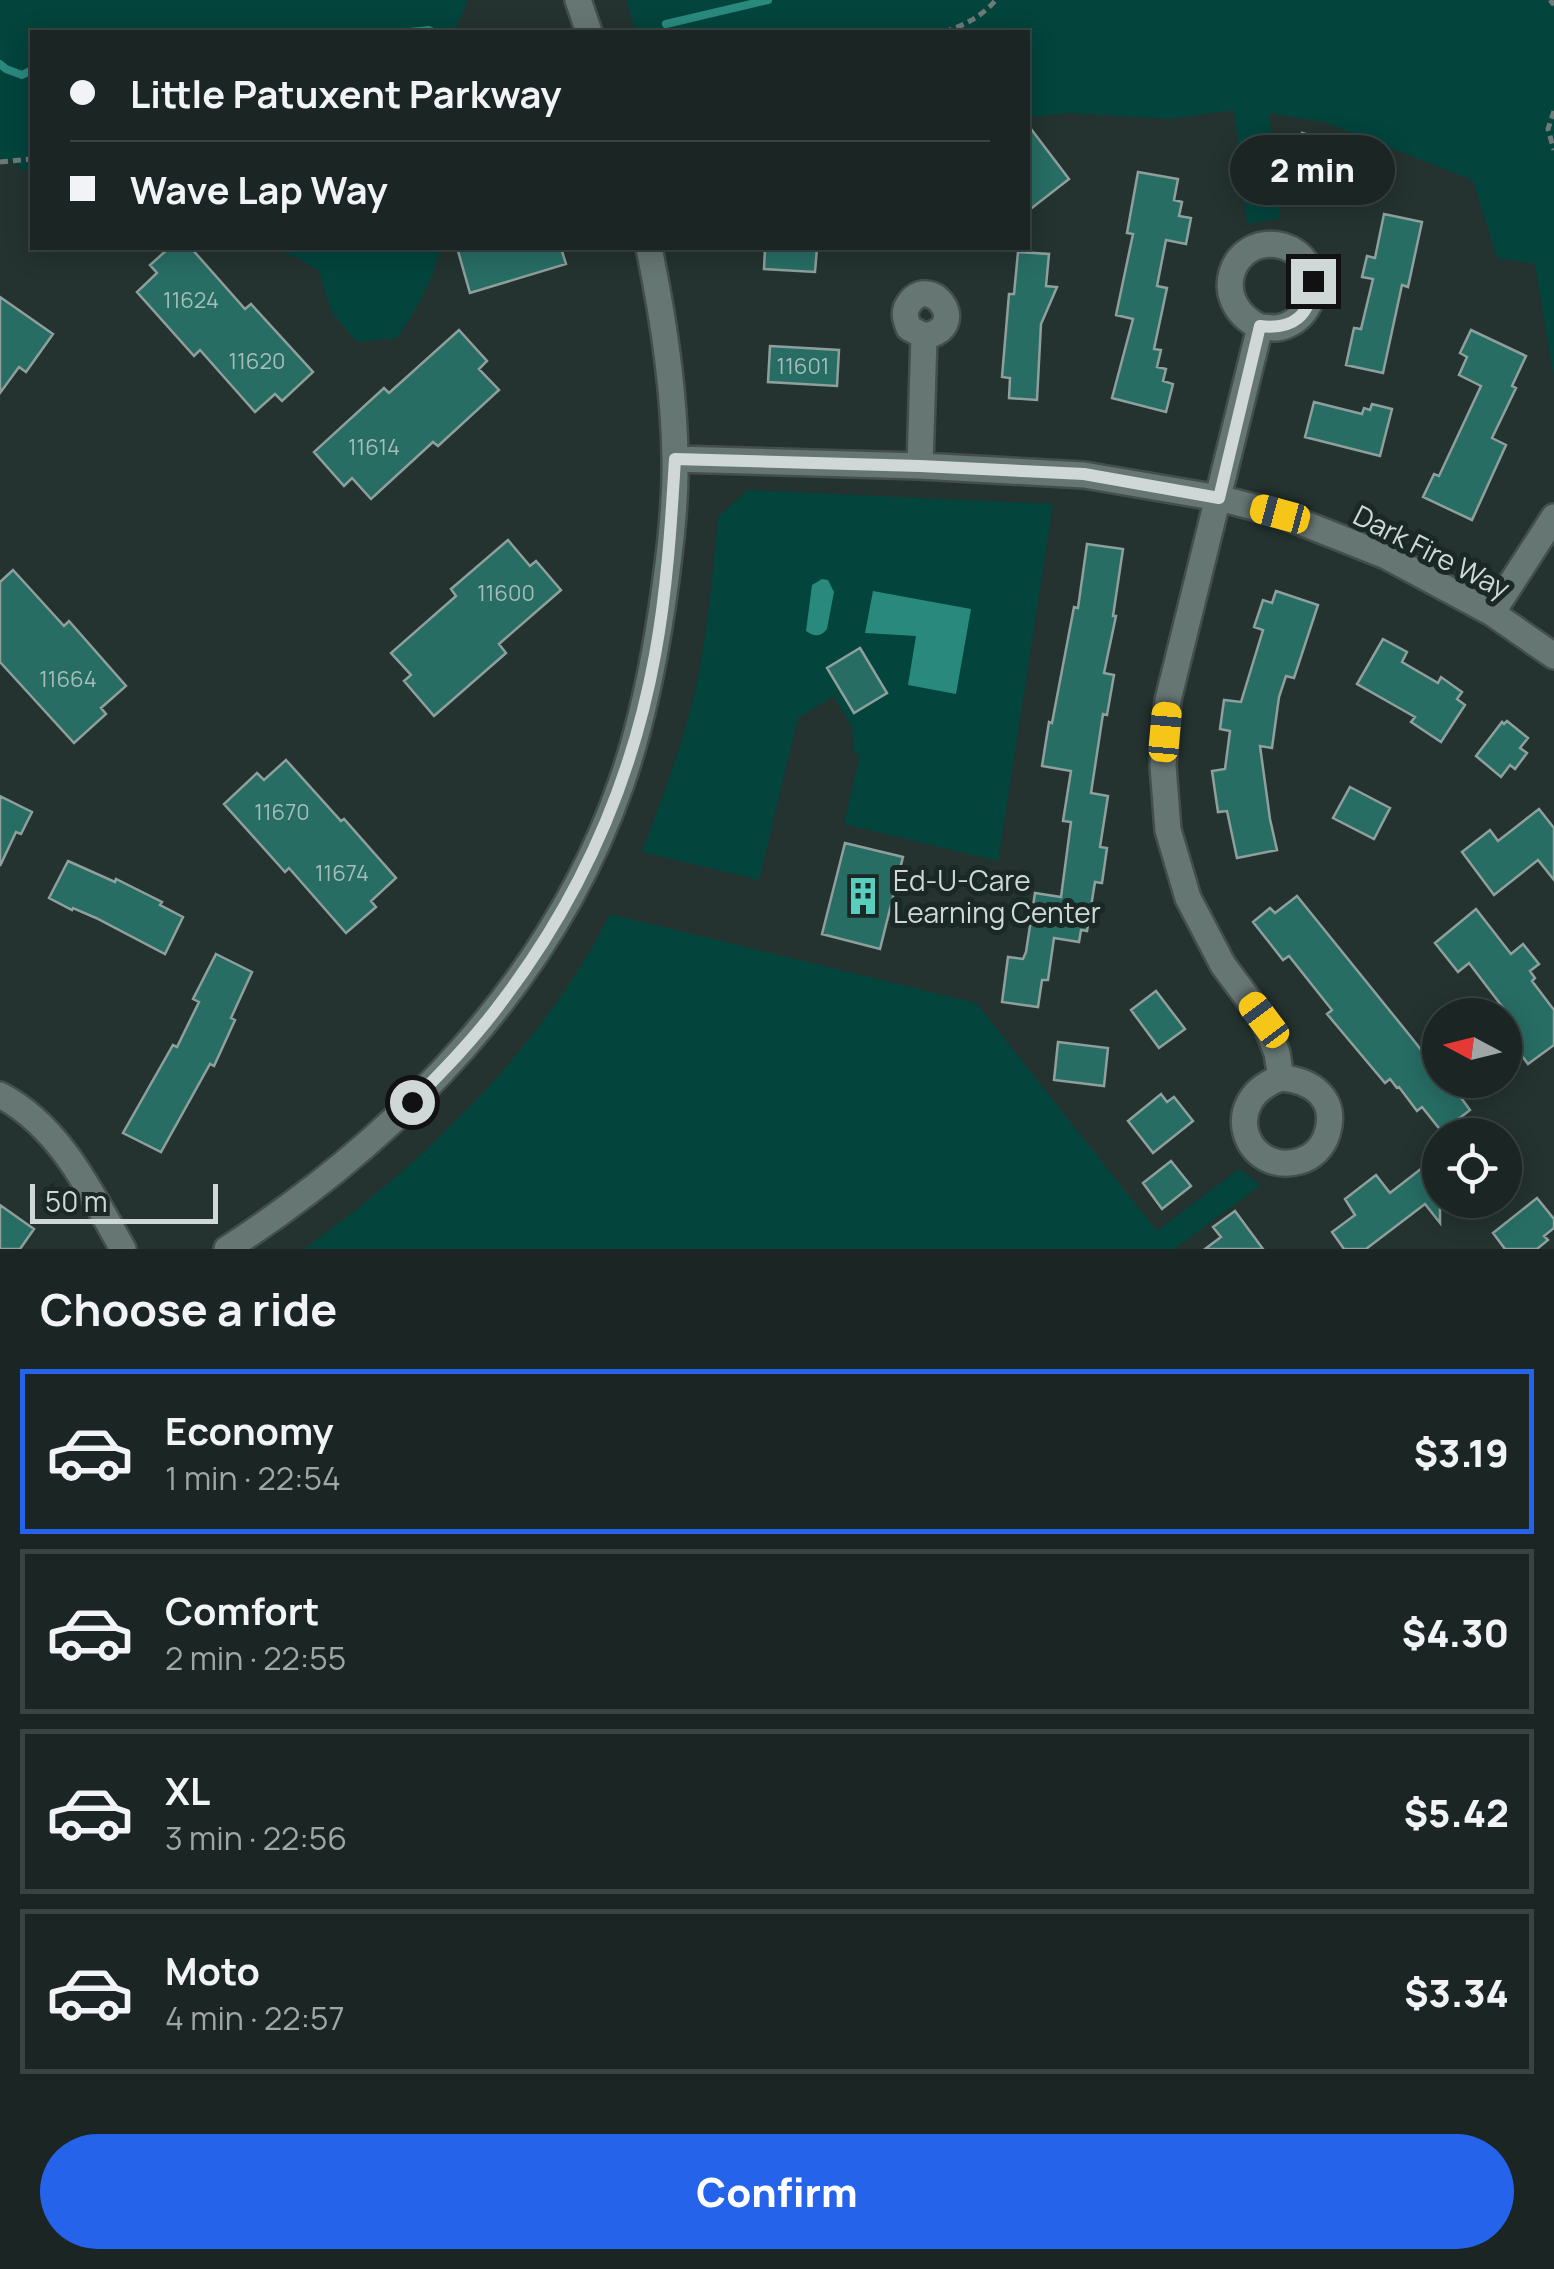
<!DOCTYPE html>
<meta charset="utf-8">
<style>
:root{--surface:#1b2624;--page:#283231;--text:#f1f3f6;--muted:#a0a5a6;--line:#394341;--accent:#2563eb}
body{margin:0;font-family:Manrope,sans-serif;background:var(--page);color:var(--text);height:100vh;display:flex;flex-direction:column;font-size:38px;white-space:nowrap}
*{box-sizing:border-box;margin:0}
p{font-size:32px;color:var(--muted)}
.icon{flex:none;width:55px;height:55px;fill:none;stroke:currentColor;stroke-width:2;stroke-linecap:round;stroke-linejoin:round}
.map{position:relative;height:1249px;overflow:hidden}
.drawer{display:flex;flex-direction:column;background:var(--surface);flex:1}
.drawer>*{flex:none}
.banner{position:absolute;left:30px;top:30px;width:1000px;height:220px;border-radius:0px;box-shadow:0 5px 25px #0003,0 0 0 2px var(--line);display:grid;align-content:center;height:220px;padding:0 40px;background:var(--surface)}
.needle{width:65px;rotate:277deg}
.tools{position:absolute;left:1422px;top:998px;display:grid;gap:20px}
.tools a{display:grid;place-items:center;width:100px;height:100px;border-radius:50%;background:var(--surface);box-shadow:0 5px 25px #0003,0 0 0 2px var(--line);font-size:50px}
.scale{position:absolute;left:30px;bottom:25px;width:188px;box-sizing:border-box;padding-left:10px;border:5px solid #d0d8d7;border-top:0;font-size:28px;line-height:35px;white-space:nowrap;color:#d0d8d7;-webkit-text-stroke:8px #1a2926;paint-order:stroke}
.end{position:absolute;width:45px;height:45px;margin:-22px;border:12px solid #d0d8d7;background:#111;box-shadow:0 0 0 5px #111}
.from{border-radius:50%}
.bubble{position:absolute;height:70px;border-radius:35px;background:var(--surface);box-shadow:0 5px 25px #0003,0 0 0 2px var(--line);font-size:32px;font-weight:800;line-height:70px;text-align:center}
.car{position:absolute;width:30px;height:60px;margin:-30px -15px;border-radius:12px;box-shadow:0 0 8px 2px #0007;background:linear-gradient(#f5c518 24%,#345 0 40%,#f5c518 0 76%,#345 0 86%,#f5c518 0)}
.banner b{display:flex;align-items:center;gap:35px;height:95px;font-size:38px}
.banner b+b{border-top:2px solid var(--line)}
.banner i{width:25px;height:25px;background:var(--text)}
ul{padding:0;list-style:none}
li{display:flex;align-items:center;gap:30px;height:165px;margin:0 20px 15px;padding:0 20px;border:5px solid var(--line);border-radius:0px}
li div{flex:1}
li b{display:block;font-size:38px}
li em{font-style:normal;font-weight:800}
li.on{border-color:var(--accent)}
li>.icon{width:90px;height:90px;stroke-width:1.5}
h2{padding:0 40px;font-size:45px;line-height:120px}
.action{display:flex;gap:20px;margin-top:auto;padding:20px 40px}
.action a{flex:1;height:115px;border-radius:60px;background:var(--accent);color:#fff;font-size:40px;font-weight:800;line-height:115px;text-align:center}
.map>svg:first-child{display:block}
.green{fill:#03443d}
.water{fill:#2a897d}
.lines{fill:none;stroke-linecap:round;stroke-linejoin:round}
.stream{stroke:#2a897d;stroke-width:8}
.building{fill:#276d64;stroke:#8e9f9c;stroke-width:2.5}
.minor-casing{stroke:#444f4d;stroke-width:30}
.path{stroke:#6e7a78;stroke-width:5;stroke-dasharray:8 5;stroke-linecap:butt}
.minor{stroke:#667673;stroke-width:25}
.route{stroke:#d0d8d7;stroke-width:12}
.labels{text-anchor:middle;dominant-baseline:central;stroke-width:10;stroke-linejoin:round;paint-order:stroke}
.number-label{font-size:22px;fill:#a6bdba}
.street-label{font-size:28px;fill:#d0d8d7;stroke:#1a2926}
.poi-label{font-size:28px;fill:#d0d8d7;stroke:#1a2926;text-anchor:start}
</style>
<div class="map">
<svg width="1554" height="1249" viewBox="0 0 1554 1249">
<rect width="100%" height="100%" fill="#243330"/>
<path class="green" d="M 0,0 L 468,0 L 454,32 L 32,32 L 32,176 L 10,160 L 0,158 Z
M 626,0 L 1554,0 L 1554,378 L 1535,264 L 1497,258 L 1473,180 L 1324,122 L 1269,113 L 1280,218 L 1247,224 L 1234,110 L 1169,119 L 1071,113 L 1028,117 L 1028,32 L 636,32 Z
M 273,248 L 441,248 C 432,282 417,309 397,338 L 357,342 L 332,313 L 319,271 L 298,258 Z
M 748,490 L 1053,504 L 998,861 L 844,824 L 860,755 L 854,753 L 852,727 L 834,696 L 798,718 L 759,880 L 642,852 C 664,793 687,734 699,673 C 709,621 713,569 718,517 Z
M 610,914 L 976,1003 L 1157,1231 L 1239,1169 L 1261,1185 L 1174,1249 L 304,1249 C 424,1163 543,1047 610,914 Z"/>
<path class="water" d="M 822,579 L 828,580 L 834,592 L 827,629 C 821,637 814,637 806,631 L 812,585 Z
M 873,591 L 971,609 L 956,694 L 908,685 L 916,636 L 865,633 Z"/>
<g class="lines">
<path class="stream" d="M 666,24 L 768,0
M 410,32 L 429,30 L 433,32
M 0,64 L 6,69 L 22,75 L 32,70"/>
</g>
<path class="building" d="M 1028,125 L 1069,179 L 1028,211 Z
M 1302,133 L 1330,141 L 1328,150 L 1365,160 L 1355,193 L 1290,174 Z
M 1138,172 L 1178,179 L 1174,200 L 1182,202 L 1179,216 L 1191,218 L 1186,244 L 1166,240 L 1157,286 L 1167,288 L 1154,349 L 1161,350 L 1157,367 L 1166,369 L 1163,381 L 1173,384 L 1166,412 L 1112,398 L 1133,319 L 1116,315 L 1133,234 L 1127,233 Z
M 1384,214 L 1422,222 L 1408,287 L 1402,285 L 1383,373 L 1346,365 L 1354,328 L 1361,329 L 1373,279 L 1362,277 L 1367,256 L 1375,258 Z
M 169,248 L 191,248 L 245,309 L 251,304 L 313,372 L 282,401 L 275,394 L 255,412 L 200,350 L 194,356 L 137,292 L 157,273 L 150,265 Z
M 468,248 L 561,248 L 566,264 L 470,293 L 458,251 Z
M 765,248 L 817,248 L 815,272 L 764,269 Z
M 1018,252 L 1049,254 L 1046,286 L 1057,287 L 1041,324 L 1037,400 L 1009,398 L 1010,378 L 1002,377 L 1009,294 L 1014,294 Z
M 0,297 L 53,334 L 26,372 L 19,367 L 0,393 Z
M 459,330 L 487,361 L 479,369 L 499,390 L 438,446 L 433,442 L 371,499 L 352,478 L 344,486 L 314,452 L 384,388 L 389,393 Z
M 1471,330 L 1526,356 L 1512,386 L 1516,388 L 1492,438 L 1506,445 L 1472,520 L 1423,497 L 1434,474 L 1439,476 L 1481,386 L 1459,375 L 1467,357 L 1460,353 Z
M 770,346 L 839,350 L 837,386 L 768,382 Z
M 1314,402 L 1362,414 L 1364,408 L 1370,410 L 1372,404 L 1392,409 L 1380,456 L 1305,437 Z
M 508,540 L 530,566 L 536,561 L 561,590 L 499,644 L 506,653 L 434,716 L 404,681 L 411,675 L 391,653 L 456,596 L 451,589 Z
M 1087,544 L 1123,549 L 1113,616 L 1116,616 L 1104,673 L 1114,675 L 1107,715 L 1103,714 L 1091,793 L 1108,796 L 1100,847 L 1107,848 L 1102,883 L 1095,882 L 1087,931 L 1081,930 L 1079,942 L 1054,938 L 1048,980 L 1042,980 L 1038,1007 L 1002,1002 L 1008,957 L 1023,959 L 1026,952 L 1035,893 L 1061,897 L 1071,822 L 1063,821 L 1071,771 L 1042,766 L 1049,722 L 1052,723 L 1074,607 L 1078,608 Z
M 13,570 L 64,626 L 69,621 L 126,686 L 101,708 L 106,714 L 74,743 L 0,662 L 0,582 Z
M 1276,591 L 1318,605 L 1294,678 L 1286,676 L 1279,697 L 1272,748 L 1260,746 L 1270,819 L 1277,850 L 1237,858 L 1227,811 L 1218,812 L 1212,771 L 1225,769 L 1230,731 L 1220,729 L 1224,700 L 1241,702 L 1263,630 L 1254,627 L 1263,600 L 1272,603 Z
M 1383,639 L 1407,652 L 1402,662 L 1438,683 L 1441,677 L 1462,692 L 1457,699 L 1465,705 L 1441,742 L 1411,722 L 1415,717 L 1357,684 Z
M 860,648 L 887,693 L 854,713 L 827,668 Z
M 1507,721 L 1528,738 L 1520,748 L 1527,753 L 1515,769 L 1510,765 L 1501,777 L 1476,756 L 1502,722 L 1504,724 Z
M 286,760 L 341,821 L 344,819 L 396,878 L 371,901 L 376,907 L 346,933 L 289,868 L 285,872 L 224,804 L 257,773 L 264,780 Z
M 1350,787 L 1390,808 L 1374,839 L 1333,818 Z
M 0,796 L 32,812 L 21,834 L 16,832 L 0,866 Z
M 1539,809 L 1554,828 L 1554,880 L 1538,860 L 1494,895 L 1462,852 L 1490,830 L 1498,841 Z
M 845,843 L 903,857 L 880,949 L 822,934 Z
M 68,861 L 115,882 L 116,879 L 162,902 L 160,905 L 183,917 L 165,954 L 96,918 L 73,908 L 72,910 L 49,898 Z
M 1297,896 L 1411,1037 L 1440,1074 L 1440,1080 L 1479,1080 L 1459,1095 L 1470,1110 L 1442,1132 L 1422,1107 L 1417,1111 L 1399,1087 L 1397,1088 L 1390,1079 L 1385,1083 L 1327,1014 L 1332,1010 L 1289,956 L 1283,960 L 1253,922 L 1270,908 L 1275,913 Z
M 1476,909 L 1511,954 L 1523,944 L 1539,964 L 1530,971 L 1535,978 L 1532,981 L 1554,1010 L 1554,1045 L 1528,1064 L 1506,1034 L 1517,1026 L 1469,963 L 1458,972 L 1435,943 Z
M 216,954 L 252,972 L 231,1018 L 235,1020 L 214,1066 L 210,1064 L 161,1152 L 123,1133 L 173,1045 L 177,1047 L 199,1002 L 193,999 Z
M 1156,991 L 1185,1029 L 1159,1048 L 1131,1010 Z
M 1058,1042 L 1108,1048 L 1104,1086 L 1054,1080 Z
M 1161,1094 L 1167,1102 L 1174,1097 L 1193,1121 L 1153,1153 L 1128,1121 Z
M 1440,1154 L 1440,1223 L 1425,1204 L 1366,1249 L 1344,1249 L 1332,1232 L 1355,1215 L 1345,1199 L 1376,1175 L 1390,1193 Z
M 1171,1161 L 1191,1186 L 1162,1209 L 1143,1183 Z
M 1537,1198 L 1554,1219 L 1554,1228 L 1544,1236 L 1548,1240 L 1537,1249 L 1505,1249 L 1493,1233 Z
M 0,1205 L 34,1229 L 20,1249 L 0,1249 Z
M 1235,1211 L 1263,1249 L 1205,1249 L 1221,1237 L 1213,1227 Z"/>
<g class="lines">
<g class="minor-casing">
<path id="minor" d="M 578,0 L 589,32
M 1260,327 C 1265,327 1271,328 1276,328 C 1303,325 1320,296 1310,271 C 1305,258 1296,250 1283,246 C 1231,233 1207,302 1260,327 L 1168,700 L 1163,766 L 1168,830 L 1188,898 L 1223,965 L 1264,1020 L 1277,1053 L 1281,1078 C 1312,1080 1338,1099 1327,1134 C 1323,1147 1313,1157 1300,1161 C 1246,1177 1217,1100 1281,1078
M 675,459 L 920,466 L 1084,475 L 1219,498 L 1280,514 L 1386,556 L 1492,613 L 1554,656
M 920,466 L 924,336 C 973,328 930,270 908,305 C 903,313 906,320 909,328 L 924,336
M 1492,613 L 1554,517
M 0,1095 C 60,1126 91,1193 123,1249
M 227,1249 C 400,1137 552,981 621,784 C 641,727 653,668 662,608 C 669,559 676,507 675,457 C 674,387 663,316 649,248"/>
</g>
<path class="path" d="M 1550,0 L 1554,5
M 944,32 C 965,25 981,17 996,0
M 1554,111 L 1548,129 L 1554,150
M 0,162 L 32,159"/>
<use href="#minor" class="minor"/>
</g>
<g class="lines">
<path class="route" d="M 412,1102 C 444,1070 476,1037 503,1000 C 580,898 632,781 655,655 C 667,590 671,525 675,459 L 920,466 L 1084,474 L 1219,498 L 1260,326 C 1294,330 1311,315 1313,281"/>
</g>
<defs>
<g id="building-bare" transform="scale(3)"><path d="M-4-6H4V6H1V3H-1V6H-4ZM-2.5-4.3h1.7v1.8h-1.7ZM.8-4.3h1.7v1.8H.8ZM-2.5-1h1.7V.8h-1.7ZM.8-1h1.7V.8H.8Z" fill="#59cebe" stroke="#1a2926" stroke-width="2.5" paint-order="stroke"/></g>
</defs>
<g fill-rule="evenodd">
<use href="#building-bare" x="863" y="896"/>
</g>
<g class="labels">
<g class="number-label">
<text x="191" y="300">11624</text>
<text x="257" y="361">11620</text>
<text x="803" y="366">11601</text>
<text x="374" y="447">11614</text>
<text x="506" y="593">11600</text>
<text x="68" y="679">11664</text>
<text x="282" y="812">11670</text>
<text x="342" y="873">11674</text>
</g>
<g class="street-label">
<text transform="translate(1432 551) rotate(27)">Dark Fire Way</text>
</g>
<g class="poi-label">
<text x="893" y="880">Ed-U-Care<tspan x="893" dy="32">Learning Center</tspan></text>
</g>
</g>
</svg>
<div class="tools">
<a><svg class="needle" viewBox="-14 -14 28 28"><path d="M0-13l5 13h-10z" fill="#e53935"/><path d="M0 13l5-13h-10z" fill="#a0a5a6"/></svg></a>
<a><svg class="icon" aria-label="locate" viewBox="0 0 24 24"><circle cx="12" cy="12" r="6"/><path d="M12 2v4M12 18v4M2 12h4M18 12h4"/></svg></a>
</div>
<div class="scale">50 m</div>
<i class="end from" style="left:412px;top:1102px"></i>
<i class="end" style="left:1313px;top:281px"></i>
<div class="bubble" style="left:1230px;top:135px;width:165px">2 min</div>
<i class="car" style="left:1280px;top:514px;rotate:285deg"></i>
<i class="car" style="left:1165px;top:732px;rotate:5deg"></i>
<i class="car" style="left:1264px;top:1020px;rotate:323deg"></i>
<div class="banner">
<b><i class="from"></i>Little Patuxent Parkway</b>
<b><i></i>Wave Lap Way</b>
</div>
</div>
<section class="drawer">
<h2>Choose a ride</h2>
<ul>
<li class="on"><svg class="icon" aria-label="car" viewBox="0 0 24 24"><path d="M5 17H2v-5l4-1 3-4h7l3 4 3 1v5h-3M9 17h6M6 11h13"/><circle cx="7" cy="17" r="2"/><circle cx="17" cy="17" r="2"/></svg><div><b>Economy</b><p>1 min · 22:54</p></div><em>$3.19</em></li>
<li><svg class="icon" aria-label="car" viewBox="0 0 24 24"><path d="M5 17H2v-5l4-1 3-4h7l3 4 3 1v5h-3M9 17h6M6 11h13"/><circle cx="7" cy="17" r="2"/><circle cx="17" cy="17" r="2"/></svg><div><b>Comfort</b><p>2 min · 22:55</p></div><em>$4.30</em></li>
<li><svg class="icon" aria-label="car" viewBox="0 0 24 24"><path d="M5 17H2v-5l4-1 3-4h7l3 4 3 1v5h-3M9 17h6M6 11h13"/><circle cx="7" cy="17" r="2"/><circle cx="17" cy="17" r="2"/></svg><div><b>XL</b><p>3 min · 22:56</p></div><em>$5.42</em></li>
<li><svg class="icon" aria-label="car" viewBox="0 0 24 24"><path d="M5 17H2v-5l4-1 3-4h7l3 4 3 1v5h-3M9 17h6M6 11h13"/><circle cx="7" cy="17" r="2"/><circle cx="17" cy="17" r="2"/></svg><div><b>Moto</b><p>4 min · 22:57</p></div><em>$3.34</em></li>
</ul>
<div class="action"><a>Confirm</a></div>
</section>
